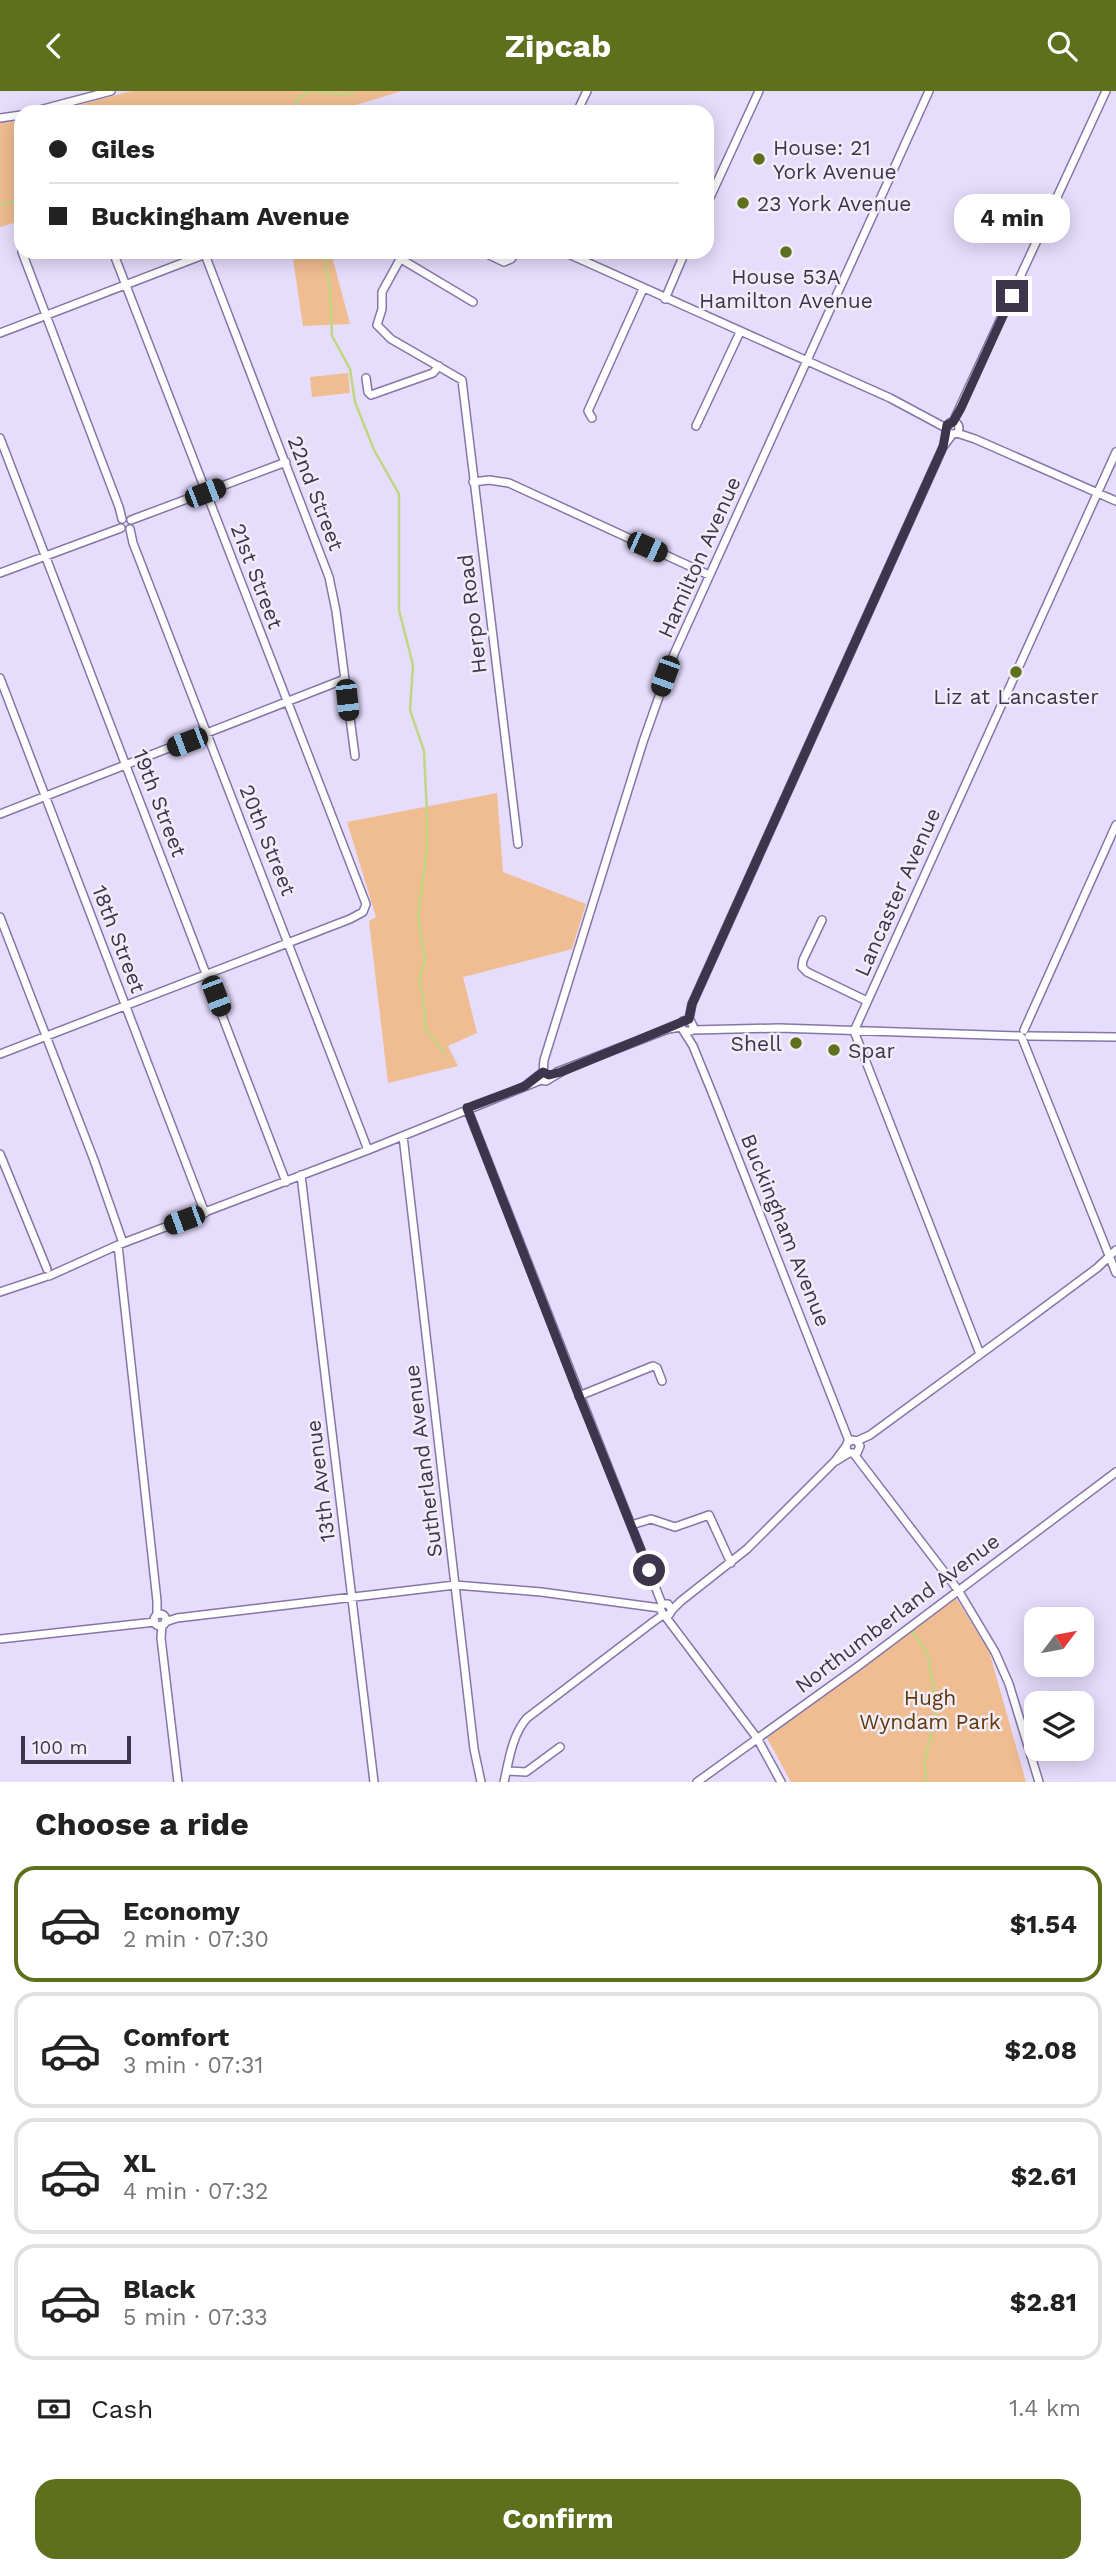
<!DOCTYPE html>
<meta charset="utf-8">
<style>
:root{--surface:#fff;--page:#f2f2f2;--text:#222;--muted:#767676;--line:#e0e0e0;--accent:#5f701d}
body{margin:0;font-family:"Work Sans",sans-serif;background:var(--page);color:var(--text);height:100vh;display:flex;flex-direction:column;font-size:26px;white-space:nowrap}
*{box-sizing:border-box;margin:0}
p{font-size:23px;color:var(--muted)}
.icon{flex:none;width:38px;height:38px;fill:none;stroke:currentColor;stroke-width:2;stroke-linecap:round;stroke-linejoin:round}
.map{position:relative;height:1691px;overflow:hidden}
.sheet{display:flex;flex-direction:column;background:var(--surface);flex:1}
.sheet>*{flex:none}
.top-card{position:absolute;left:14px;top:14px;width:700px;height:154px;border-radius:21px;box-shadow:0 4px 18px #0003;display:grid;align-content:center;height:154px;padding:0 35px;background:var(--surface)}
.needle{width:46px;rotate:58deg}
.fabs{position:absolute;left:1024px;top:1516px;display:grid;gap:14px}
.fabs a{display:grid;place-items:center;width:70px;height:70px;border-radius:14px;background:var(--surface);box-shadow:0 4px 18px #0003;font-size:35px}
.scale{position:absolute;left:21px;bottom:18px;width:110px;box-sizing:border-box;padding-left:7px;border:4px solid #3d354b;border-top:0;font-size:19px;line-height:24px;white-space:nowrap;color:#3d354b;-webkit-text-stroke:5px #f0edf8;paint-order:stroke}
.end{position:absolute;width:32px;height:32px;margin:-16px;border:9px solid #3d354b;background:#fff;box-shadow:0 0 0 4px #fff}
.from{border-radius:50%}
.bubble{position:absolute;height:49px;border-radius:21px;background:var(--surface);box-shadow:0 4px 18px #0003;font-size:23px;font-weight:700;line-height:49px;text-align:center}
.car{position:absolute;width:21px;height:42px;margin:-21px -10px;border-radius:9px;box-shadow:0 0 5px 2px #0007;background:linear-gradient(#222 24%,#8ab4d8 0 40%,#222 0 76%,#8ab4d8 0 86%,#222 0)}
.top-card b{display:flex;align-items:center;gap:24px;height:66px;font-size:26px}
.top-card b+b{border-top:2px solid var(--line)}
.top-card i{width:18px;height:18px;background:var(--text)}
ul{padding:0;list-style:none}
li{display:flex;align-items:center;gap:21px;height:116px;margin:0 14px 10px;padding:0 21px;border:4px solid var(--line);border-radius:21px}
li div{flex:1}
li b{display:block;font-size:26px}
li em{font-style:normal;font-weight:700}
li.current{border-color:var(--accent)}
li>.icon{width:63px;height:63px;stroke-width:1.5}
h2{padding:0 35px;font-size:32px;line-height:84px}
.pay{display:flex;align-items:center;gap:18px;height:77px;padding:0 35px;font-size:26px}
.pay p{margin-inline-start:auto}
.cta{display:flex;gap:14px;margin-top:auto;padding:14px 35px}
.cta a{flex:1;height:80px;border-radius:21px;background:var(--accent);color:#fff;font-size:28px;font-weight:700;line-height:80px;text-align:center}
header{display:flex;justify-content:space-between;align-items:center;height:91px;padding:0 35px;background:var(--accent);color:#fff;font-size:32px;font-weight:700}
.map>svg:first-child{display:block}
.green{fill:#f0bc91}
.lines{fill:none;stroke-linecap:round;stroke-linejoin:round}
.stream{stroke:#c1d680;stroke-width:2.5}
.street-casing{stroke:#8675a6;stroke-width:10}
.street{stroke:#fff;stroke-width:7}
.route{stroke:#3d354b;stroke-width:9}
.poi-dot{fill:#5f701d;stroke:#f0edf8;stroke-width:2.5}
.labels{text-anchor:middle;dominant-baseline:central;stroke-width:5;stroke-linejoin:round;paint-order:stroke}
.poi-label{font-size:21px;fill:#3d354b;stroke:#f0edf8;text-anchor:start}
.street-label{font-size:21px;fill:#3d354b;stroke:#f0edf8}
.park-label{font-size:21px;fill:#643706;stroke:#f0edf8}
</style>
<header><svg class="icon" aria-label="back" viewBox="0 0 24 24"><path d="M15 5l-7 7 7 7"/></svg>Zipcab<svg class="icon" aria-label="search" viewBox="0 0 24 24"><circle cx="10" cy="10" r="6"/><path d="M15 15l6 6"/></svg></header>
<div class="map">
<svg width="1116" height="1691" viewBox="0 0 1116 1691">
<rect width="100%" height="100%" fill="#e6dcfc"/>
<path class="green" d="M 131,0 L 402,0 L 346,17 L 343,21 L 53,21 Z
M 21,30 L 21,130 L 0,136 L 0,32 Z
M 292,161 L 331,161 L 350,233 L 303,235 Z
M 348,282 L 350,302 L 312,306 L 310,286 Z
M 497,702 L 503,781 L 586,813 L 572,858 L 463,886 L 477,942 L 448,955 L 458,975 L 388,992 L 369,830 L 376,826 L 347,731 Z
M 956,1507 L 989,1560 L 1026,1691 L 791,1691 L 767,1647 Z"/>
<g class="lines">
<path class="stream" d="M 310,0 L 345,4 L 354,0
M 291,21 L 298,17 L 296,10 L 309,0
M 0,114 L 21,108
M 324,161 L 330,199 L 332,245 L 350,278 L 355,311 L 374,359 L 399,403 L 399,519 L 413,574 L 410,619 L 424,660 L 427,722 L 427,758 L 418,825 L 425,869 L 419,891 L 423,906 L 426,939 L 445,962
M 911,1538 L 928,1564 L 937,1621 L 924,1672 L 927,1691"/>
<g class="street-casing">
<path id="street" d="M 32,21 L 111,0
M 577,21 L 587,0
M 0,27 L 21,24
M 707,113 L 759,0
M 22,161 L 119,416 L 122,428
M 204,161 L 329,486 L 336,520 L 355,665
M 404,161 L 382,201 L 382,218 L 377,234 L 391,248 L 462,289 L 518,753
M 483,161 L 504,171 L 511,168 L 517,161
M 564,161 L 890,307 L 946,337
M 401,168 L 473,211
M 665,208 L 685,161
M 0,242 L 211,161
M 366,287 L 368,301 L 371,304 L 433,282 L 439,275
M 592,327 L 588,320 L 643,198
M947 337a6 6 0 1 1 12 0a6 6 0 1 1-12 0Z
M 953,331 L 1106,0
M 696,335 L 740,241
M 957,342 L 975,348 L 1116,410
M 0,347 L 286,1091
M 473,391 L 489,389 L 509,392 L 709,484
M 131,429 L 286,371
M 130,438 L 133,452 L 368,1059
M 0,482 L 121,437
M 0,587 L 205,1122
M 0,723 L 345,588
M 0,826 L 94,1069 L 123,1152
M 822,829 L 803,869 L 802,876 L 807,881 L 867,910
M 689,928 L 692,913 L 943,356 L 952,344
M 693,939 L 779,937 L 1020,945
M 1024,939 L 1116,734
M 684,940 L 691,940 L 694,937 L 690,929 L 683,930 L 681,936 L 693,955 L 713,1004 L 849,1350
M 1029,945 L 1116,946
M 1022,947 L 1116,1182
M 0,963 L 350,828 L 363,821 L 366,813 L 113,161
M 557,981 L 668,938 L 681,936
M 525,995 L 543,981 L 544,969 L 643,651 L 674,563 L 929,0
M 467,1017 L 662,1513
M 403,1045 L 474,1658 L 481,1691
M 0,1063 L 47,1178
M 301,1084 L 374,1691
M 118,1154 L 157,1510 L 157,1524
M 49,1185 L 118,1154 L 368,1059 L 541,989 L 546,990 L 561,981
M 0,1201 L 45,1186
M 980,1263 L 854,940 L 1116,361
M 579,1305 L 653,1275 L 657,1277 L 662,1290
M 857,1350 L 870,1344 L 1027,1229 L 1097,1177 L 1116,1159
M 854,1363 L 958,1499 L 995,1561 L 1009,1593 L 1039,1691
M 836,1370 L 849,1362 L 857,1362 L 860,1355 L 857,1350 L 852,1349 L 847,1352 L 846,1358 L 849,1362
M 631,1434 L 651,1428 L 675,1436 L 709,1424 L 731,1472
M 671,1520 L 681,1510 L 747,1458 L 835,1370 L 846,1355
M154 1529a6 6 0 1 1 12 0a6 6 0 1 1-12 0Z
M 665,1525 L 757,1647 L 781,1691
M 165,1531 L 177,1527 L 455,1494 L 541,1501 L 660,1517
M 162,1534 L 161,1547 L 178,1691
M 0,1548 L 155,1531
M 507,1680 L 526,1681 L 560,1656
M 504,1691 C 509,1669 512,1644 527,1627 L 653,1531 L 663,1524 L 669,1524 L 672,1519 L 668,1513 L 663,1513 L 660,1517 L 663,1524
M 697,1691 L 857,1576 L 1116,1381"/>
</g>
<use href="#street" class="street"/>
</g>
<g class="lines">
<path class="route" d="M 649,1479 L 579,1305 L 467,1017 L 525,995 L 543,981 L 549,984 L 561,981 L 689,928 L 692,913 L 943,356 L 947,334 L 953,331 L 961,317 L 1012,205"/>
</g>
<g class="poi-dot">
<circle cx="759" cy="68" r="7"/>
<circle cx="743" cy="112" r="7"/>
<circle cx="786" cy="161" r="7"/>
<circle cx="1016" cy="581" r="7"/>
<circle cx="796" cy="952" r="7"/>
<circle cx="834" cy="959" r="7"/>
</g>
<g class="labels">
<g class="poi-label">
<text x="773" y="56">House: 21<tspan x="773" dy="24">York Avenue</tspan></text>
<text x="757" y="112">23 York Avenue</text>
<text x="786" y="185" text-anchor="middle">House 53A<tspan x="786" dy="24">Hamilton Avenue</tspan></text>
<text x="1016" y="605" text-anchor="middle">Liz at Lancaster</text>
<text x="782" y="952" text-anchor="end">Shell</text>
<text x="848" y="959">Spar</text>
</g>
<g class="street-label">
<text transform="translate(316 402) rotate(69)">22nd Street</text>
<text transform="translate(699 466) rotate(-66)">Hamilton Avenue</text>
<text transform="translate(257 485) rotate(69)">21st Street</text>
<text transform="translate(472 523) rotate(-97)">Herpo Road</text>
<text transform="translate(160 712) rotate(69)">19th Street</text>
<text transform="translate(268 749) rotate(68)">20th Street</text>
<text transform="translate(897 801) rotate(-66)">Lancaster Avenue</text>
<text transform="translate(119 848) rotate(69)">18th Street</text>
<text transform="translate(786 1139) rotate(68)">Buckingham Avenue</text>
<text transform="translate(423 1370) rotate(-97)">Sutherland Avenue</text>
<text transform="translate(320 1390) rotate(-97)">13th Avenue</text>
<text transform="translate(897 1522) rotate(-37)">Northumberland Avenue</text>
</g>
<g class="park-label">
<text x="930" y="1606">Hugh<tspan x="930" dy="24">Wyndam Park</tspan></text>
</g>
</g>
</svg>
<div class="fabs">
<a><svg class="needle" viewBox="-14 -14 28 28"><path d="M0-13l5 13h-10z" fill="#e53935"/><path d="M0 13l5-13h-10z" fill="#767676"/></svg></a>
<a><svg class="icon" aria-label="layers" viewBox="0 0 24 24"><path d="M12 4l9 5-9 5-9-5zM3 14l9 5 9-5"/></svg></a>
</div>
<div class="scale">100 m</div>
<i class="end from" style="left:649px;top:1479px"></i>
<i class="end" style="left:1012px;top:205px"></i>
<div class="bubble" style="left:954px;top:103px;width:116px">4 min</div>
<i class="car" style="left:205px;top:402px;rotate:69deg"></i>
<i class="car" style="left:647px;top:456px;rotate:114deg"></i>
<i class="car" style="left:665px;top:585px;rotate:200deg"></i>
<i class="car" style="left:347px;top:609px;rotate:174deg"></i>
<i class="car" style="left:187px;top:651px;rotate:249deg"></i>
<i class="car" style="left:216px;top:905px;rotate:159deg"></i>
<i class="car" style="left:184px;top:1129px;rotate:250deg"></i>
<div class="top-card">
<b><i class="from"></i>Giles</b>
<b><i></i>Buckingham Avenue</b>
</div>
</div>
<section class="sheet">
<h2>Choose a ride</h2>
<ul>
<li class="current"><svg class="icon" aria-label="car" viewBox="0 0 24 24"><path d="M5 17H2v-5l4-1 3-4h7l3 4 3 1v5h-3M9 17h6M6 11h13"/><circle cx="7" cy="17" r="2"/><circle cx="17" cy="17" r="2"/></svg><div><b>Economy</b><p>2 min · 07:30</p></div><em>$1.54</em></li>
<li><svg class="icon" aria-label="car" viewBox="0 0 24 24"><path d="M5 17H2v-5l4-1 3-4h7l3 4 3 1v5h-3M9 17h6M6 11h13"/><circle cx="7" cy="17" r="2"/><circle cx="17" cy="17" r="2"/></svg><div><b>Comfort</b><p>3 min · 07:31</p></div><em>$2.08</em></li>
<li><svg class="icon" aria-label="car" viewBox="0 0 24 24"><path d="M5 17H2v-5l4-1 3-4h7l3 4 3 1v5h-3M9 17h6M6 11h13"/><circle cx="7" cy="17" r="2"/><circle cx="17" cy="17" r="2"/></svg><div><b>XL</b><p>4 min · 07:32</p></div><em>$2.61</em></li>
<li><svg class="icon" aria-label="car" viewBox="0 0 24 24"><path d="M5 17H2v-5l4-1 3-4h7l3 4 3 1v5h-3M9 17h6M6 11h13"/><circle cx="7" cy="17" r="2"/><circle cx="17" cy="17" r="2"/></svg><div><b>Black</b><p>5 min · 07:33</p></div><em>$2.81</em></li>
</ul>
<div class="pay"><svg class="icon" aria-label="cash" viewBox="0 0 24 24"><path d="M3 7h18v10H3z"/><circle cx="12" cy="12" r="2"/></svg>Cash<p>1.4 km</p></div>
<div class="cta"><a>Confirm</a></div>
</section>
